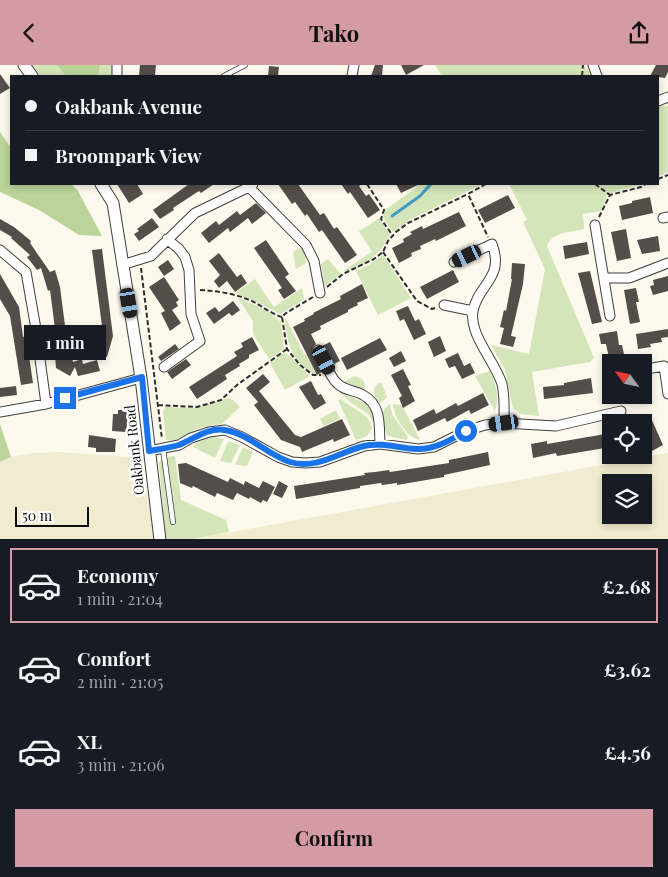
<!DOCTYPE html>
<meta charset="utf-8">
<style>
:root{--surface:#171b24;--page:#242831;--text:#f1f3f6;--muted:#9ea1a6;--line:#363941;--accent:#d49ba5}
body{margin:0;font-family:"Playfair Display",serif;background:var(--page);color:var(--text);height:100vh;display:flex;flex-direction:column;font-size:19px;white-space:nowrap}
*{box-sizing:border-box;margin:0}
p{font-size:16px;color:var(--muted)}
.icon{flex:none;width:28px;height:28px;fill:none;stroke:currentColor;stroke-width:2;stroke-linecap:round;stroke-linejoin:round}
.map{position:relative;height:474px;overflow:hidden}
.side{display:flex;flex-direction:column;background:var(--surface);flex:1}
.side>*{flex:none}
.top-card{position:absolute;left:10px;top:10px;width:649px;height:110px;border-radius:0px;box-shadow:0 2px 8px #0003;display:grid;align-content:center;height:110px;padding:0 15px;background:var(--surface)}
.needle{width:32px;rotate:303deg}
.fabs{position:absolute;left:602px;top:289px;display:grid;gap:10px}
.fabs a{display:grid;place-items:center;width:50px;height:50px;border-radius:0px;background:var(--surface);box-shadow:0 2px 8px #0003;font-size:25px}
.scale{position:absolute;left:15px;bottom:12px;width:74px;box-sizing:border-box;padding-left:5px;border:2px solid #0c0c0c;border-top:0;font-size:14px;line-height:18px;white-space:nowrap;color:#0c0c0c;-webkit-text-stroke:4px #fff;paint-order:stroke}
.end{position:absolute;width:22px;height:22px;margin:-11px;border:6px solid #1a73e8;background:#fff;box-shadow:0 0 0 2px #fff}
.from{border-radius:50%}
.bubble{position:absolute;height:35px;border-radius:0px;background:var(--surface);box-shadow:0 2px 8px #0003;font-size:16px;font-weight:700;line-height:35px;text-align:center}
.car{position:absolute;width:15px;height:30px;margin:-15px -8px;border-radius:6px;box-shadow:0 0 4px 1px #0007;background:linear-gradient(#222 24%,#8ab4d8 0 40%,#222 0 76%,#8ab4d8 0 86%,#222 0)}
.top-card b{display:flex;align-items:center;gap:18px;height:48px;font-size:19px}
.top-card b+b{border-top:1px solid var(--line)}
.top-card i{width:12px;height:12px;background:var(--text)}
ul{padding:9px 0 0;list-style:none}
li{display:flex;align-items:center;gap:15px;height:75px;margin:0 10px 8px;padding:0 5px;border:2px solid transparent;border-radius:0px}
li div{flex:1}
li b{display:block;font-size:19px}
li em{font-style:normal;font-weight:700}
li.current{border-color:var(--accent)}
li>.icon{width:45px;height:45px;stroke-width:1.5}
.action{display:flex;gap:10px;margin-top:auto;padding:10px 15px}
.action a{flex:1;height:58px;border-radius:0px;background:var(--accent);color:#111;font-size:20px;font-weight:700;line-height:58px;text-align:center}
header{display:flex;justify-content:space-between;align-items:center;height:65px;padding:0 15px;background:var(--accent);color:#111;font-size:22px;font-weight:700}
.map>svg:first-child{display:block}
.farmland{fill:#f1ebcf;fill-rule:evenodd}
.green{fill:#d4e5b9}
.forest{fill:#bad49a}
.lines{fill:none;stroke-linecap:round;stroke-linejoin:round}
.stream{stroke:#429bc2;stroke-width:3}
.building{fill:#544d4a}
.service-casing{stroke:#3f3f3f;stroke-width:6}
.minor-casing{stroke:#3f3f3f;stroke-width:11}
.tertiary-casing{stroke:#3f3f3f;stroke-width:13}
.path{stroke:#2e2e2e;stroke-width:2;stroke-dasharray:5 2.5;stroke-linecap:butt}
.service{stroke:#fff;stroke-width:4.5}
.minor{stroke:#fff;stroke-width:9}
.tertiary{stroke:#fff;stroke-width:11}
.route{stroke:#1a73e8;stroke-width:6}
.labels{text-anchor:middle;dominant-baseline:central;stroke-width:5;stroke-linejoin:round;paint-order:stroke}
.street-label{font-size:14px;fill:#0c0c0c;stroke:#fff}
</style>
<header><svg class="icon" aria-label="back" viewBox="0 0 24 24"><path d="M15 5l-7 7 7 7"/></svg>Tako<svg class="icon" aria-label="share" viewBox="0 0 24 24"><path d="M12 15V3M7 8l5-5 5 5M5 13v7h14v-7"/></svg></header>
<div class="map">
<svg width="668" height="475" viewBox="0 0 668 475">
<rect width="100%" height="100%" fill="#fef9ed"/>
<path class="farmland" d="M 59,387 L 142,393 L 154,474 L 0,475 L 0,397 L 11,392 L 33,388 Z
M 668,388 L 668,474 L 180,475 L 193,474 ZM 611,418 L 644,418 L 644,450 L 611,450 Z"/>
<path class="green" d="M 31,0 L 113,0 L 113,11 L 38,11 Z
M 435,0 L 584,0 L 592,11 L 442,11 Z
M 668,39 L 668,108 L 658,111 L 658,40 L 666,41 Z
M 421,119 L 483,119 L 409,155 L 394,167 L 392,166 L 383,153 L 385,145 Z
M 509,119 L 643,119 L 623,124 L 607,130 L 601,146 L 583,149 L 584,164 C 571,167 552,167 547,181 L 594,293 L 590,297 L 532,307 L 539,351 L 521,349 L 513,344 L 505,305 L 491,280 L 529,289 L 545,204 L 523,157 L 527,155 Z
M 381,152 L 380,155 L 390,170 C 381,187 364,206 343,206 L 372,187 L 359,166 Z
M 301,182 L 306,190 L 306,198 L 296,204 L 293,187 Z
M 383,190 L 411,233 L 378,250 L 356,206 L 369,200 Z
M 328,194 L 341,209 L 325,221 L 321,199 Z
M 255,214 L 274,242 L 302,223 L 304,235 L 280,249 L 259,238 L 235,228 Z
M 237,232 L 266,245 L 281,257 L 284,284 L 269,294 L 253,269 L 253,256 Z
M 285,252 L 304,289 L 306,289 L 317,310 C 293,303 285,273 285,252 Z
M 286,288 L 310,311 L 285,325 L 270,298 L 282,289 Z
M 490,306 C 495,319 502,336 493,348 L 494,344 L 475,311 Z
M 354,311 L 362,314 L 365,319 L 365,323 C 357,326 348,322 344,317 Z
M 381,317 L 387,332 L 382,337 L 379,337 C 372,330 372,321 381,317 Z
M 338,325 L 370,341 L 373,345 L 375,360 L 368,349 L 350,337 Z
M 228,333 L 232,334 L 240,342 L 222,359 L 199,363 L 175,376 L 166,375 L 163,347 L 165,342 L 196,343 Z
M 341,334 C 351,344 369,347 372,363 L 367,371 L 356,375 L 338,335 Z
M 390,339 L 392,349 L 408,372 L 407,375 L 388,371 L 386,368 C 382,359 380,343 390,339 Z
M 393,339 L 402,340 L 420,375 C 406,372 394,352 393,339 Z
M 336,345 L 340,354 L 324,361 L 320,354 Z
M 214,372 L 224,374 L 215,393 L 193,382 C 198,375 206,373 214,372 Z
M 228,376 L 240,380 L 231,398 L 220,396 Z
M 243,382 L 253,387 L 247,401 L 235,400 Z
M 175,391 L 181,435 L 226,455 L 229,467 L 193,474 L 166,474 L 159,398 L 163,392 Z"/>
<path class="forest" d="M 57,0 L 100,0 L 98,10 L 95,11 L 66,11 Z
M 0,67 L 11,83 L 11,119 L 71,119 L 78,126 L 102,171 L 79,170 L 39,145 L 0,127 Z
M 0,359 L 11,392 L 0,397 Z"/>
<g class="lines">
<path class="stream" d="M 392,151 L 420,131 L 431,119"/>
</g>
<path class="building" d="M 140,0 L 156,0 L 155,11 L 139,11 Z
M 375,0 L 383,0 L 382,11 L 371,11 Z
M 401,0 L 424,0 L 406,10 Z
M 656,0 L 668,0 L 668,7 L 665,13 L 650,11 Z
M 269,1 L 279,2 L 278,11 L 268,11 Z
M 0,9 L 10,23 L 0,29 Z
M 117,119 L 137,119 L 143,129 L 129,138 Z
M 189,119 L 214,119 L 201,128 L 199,126 L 173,143 L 174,145 L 160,154 L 153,145 Z
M 278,119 L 298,119 L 320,150 L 324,148 L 334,164 L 337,162 L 357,190 L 345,198 L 322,165 L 319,167 L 307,149 L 305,151 L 295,137 L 292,139 Z
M 341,119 L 362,119 L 359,121 L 366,131 L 369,129 L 380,145 L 368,153 L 350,127 L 348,129 Z
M 396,119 L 420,119 L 401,128 Z
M 508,130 L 515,143 L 485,158 L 478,145 Z
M 650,132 L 653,148 L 622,155 L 619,141 L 632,138 L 632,136 Z
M 256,138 L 266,148 L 252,159 L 248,153 L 230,167 L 228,163 L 209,178 L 201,168 L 216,156 L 219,160 L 237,146 L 240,150 Z
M 459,147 L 466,161 L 436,176 L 435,174 L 420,181 L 421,184 L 411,188 L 412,191 L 399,198 L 392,183 L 404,177 L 403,174 L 412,169 L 410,167 L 422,161 L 423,164 Z
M 152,153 L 159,162 L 139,176 L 134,169 L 139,166 L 137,164 Z
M 0,154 L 14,162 L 31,176 L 30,178 L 50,207 L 55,205 L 60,222 L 68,284 L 71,284 L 73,297 L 82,294 L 83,299 L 97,295 L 100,306 L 78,311 L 75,302 L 70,311 L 56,303 L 55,291 L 58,291 L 54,256 L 50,225 L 48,226 L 41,203 L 37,205 L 27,192 L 30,190 L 11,173 L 12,172 L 0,165 Z
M 626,164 L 631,193 L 617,196 L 611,167 Z
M 658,171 L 660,186 L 642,189 L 637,175 Z
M 266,175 L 289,209 L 285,212 L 296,226 L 284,234 L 278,225 L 282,223 L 254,183 Z
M 587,177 L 589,189 L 565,194 L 563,181 Z
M 102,184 L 113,271 L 107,292 L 98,289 L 106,261 L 102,261 L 92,185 Z
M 219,188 L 237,212 L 241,209 L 247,218 L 235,227 L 227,216 L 219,223 L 214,216 L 220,210 L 209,196 Z
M 168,195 L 174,204 L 164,211 L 158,202 Z
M 512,198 L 525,199 L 523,219 L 511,271 L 516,272 L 513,282 L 500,279 L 504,263 L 500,262 L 504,245 L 506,246 L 512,214 L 511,214 Z
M 453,205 L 459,217 L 427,234 L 420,222 Z
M 590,206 L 602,257 L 592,259 L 578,208 Z
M 0,209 L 19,242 L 23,272 L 26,271 L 33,318 L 21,320 L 10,251 L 0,234 Z
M 668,211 L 668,226 L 653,230 L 650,221 L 654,220 L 653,215 Z
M 164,212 L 179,235 L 176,237 L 178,241 L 172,245 L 181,258 L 170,266 L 161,248 L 165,246 L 149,222 Z
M 362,219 L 368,233 L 357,238 L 358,240 L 348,245 L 348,247 L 320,261 L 321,264 L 311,269 L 316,279 L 313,282 L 312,287 L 322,307 L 317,310 L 293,262 L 305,256 L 304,254 L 314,249 L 313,248 L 341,234 L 340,231 Z
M 636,223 L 639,237 L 636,237 L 640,257 L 630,259 L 624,225 Z
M 233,236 L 240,245 L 232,251 L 229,248 L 214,259 L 206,248 L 215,242 L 219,247 Z
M 408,241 L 415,256 L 419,254 L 426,269 L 414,275 L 404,254 L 400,256 L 396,246 Z
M 668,264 L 668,272 L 661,273 L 662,277 L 650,279 L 651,282 L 638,284 L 636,269 Z
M 617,266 L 619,280 L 622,280 L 626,298 L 610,298 L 606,279 L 601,279 L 599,269 Z
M 440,271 L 446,286 L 434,292 L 428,277 Z
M 252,272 L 259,285 L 249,290 L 249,293 L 239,299 L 240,301 L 225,310 L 227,314 L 197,334 L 189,322 L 237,291 L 234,287 L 243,282 L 241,278 Z
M 380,273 L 387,285 L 347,305 L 341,293 Z
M 330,277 L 340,296 L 332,300 L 322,281 Z
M 175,279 L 179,284 L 161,296 L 158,292 Z
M 401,286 L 406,296 L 394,302 L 389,293 Z
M 458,288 L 464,301 L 470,298 L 475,308 L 462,314 L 455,301 L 449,303 L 445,294 Z
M 186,294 L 191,300 L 172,314 L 167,307 Z
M 403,304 L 411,320 L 408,321 L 415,336 L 403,343 L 399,333 L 402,331 L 391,310 Z
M 263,309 L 270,317 L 259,326 L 295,370 L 301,372 L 342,354 L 350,370 L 334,377 L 333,374 L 302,387 L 300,382 L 281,375 L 254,340 L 258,337 L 246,323 Z
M 591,313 L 593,328 L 544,334 L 543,322 L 564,320 L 564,318 Z
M 311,316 L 318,330 L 321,329 L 326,338 L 314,345 L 299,322 Z
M 16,321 L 17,330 L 0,332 L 0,323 Z
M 483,328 L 489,340 L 471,349 L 469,345 L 447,357 L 445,353 L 418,366 L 413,355 L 434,344 L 436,349 L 456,338 L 458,341 Z
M 118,345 L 132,345 L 132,353 L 128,353 L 126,367 L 112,366 L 113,349 L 118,349 Z
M 651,353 L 663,380 L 652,386 L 644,365 L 644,357 Z
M 611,368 L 611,382 L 557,391 L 556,388 L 533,393 L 531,379 L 547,376 L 547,379 Z
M 89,370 L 116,374 L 115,387 L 96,387 L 96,383 L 88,382 Z
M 488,387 L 490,400 L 444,410 L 444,412 L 397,420 L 397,418 L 382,420 L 381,418 L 360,421 L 360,423 L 296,434 L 294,421 L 365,410 L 364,408 L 375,407 L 389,405 L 390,407 L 449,398 L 449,395 Z
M 186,398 L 228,417 L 230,413 L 244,420 L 245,416 L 259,423 L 263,416 L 275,422 L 267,437 L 263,435 L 261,438 L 250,432 L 249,434 L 237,428 L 233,435 L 217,428 L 215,432 L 193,421 L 192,423 L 180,418 L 178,399 Z
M 279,416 L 288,421 L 282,433 L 273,429 Z"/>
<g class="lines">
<g class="service-casing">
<path id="service" d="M 224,11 L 245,0
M 163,384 L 173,457"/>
</g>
<g class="minor-casing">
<path id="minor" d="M 593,0 L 597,11
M 117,11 L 117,0
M 352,11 L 354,0
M 658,36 L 668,32
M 249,122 L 306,180 L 314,196 L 320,228
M 663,153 L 668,152
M 595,160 L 610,251
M 0,185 L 26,207 L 36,264 L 46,339
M 454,197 L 492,179 C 505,213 478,219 473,246 C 469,270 495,296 502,319 C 505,332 504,345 504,358
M 122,200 L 151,191 L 195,148 L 249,122 L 253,119
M 605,213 L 629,213 L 668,198
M 444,240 L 473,246
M 318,285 C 323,294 331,314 338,319 C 345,326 355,325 363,330 C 382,340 379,361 380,379
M 164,302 L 200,276 L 191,249 L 189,205 L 185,192 L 179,184 L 167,174
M 646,304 L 664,301 L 668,329
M 0,347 L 46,339 L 141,313
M 149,386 L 179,380 L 191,373 L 209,367 L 225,365 L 242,372 L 278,392 L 292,397 L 306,398 L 320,397 L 364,381 L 380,379 L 418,384 L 434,382 L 466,366 L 485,360 L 504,358 L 556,361 L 621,346"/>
</g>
<g class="tertiary-casing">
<path id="tertiary" d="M 24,0 L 32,11
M 101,119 L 113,138 L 141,313 L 160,475"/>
</g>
<path class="path" d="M 582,11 L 583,0
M 658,114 L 668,110
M 367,119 L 384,145 L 381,154 L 393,171
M 486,119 L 468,129 L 488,172
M 595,119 L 610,130
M 599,152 L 610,130 L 641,122 L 646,119
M 383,187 L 417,236 L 432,244 L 435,243
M 141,203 L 162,374
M 327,222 L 343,209 L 374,194 L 383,187 L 388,176 L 396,167 L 408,158 L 468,129
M 200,225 C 219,226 237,229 254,237 C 263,242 272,249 282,252
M 313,232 L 286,248 L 282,252 L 287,284 L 300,300 L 313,310 L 321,310
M 158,340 L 197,342 L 221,335 L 237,320 L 287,284"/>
<use href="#service" class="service"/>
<use href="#minor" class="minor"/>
<use href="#tertiary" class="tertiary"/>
</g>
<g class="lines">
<path class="route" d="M 65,333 L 142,312 L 149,386 C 159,384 169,383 179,380 C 194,374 208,362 225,365 C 249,369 268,390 290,397 C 317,405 339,387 364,381 C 381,377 399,383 416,384 C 434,385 451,375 466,366"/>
</g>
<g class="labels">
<g class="street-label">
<text transform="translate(134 385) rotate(-96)">Oakbank Road</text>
</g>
</g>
</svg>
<div class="fabs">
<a><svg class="needle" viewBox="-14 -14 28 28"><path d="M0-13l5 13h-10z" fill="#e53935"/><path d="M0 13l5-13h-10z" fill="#9ea1a6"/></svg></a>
<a><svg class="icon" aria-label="locate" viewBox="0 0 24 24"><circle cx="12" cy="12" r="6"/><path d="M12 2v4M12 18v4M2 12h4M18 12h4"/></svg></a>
<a><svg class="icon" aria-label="layers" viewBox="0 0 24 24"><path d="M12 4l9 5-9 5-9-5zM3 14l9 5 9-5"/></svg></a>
</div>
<div class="scale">50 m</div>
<i class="end from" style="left:466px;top:366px"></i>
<i class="end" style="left:65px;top:333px"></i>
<div class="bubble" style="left:24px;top:260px;width:82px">1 min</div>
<i class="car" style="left:467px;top:191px;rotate:244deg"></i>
<i class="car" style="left:129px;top:238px;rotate:170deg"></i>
<i class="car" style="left:324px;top:295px;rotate:152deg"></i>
<i class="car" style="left:504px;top:358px;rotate:262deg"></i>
<div class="top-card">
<b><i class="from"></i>Oakbank Avenue</b>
<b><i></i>Broompark View</b>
</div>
</div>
<section class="side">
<ul>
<li class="current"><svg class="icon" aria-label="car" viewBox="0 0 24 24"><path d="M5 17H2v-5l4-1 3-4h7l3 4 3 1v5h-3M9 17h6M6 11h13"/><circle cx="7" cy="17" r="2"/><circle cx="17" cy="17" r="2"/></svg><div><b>Economy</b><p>1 min · 21:04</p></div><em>£2.68</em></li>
<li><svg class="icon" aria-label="car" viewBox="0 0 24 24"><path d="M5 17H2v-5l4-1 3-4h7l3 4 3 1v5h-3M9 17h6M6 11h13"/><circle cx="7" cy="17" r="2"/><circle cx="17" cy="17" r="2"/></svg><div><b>Comfort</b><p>2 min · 21:05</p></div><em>£3.62</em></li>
<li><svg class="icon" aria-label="car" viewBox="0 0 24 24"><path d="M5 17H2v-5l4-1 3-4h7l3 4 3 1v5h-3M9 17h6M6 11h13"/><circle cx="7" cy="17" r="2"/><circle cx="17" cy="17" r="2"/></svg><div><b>XL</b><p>3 min · 21:06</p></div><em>£4.56</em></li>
</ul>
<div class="action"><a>Confirm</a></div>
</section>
